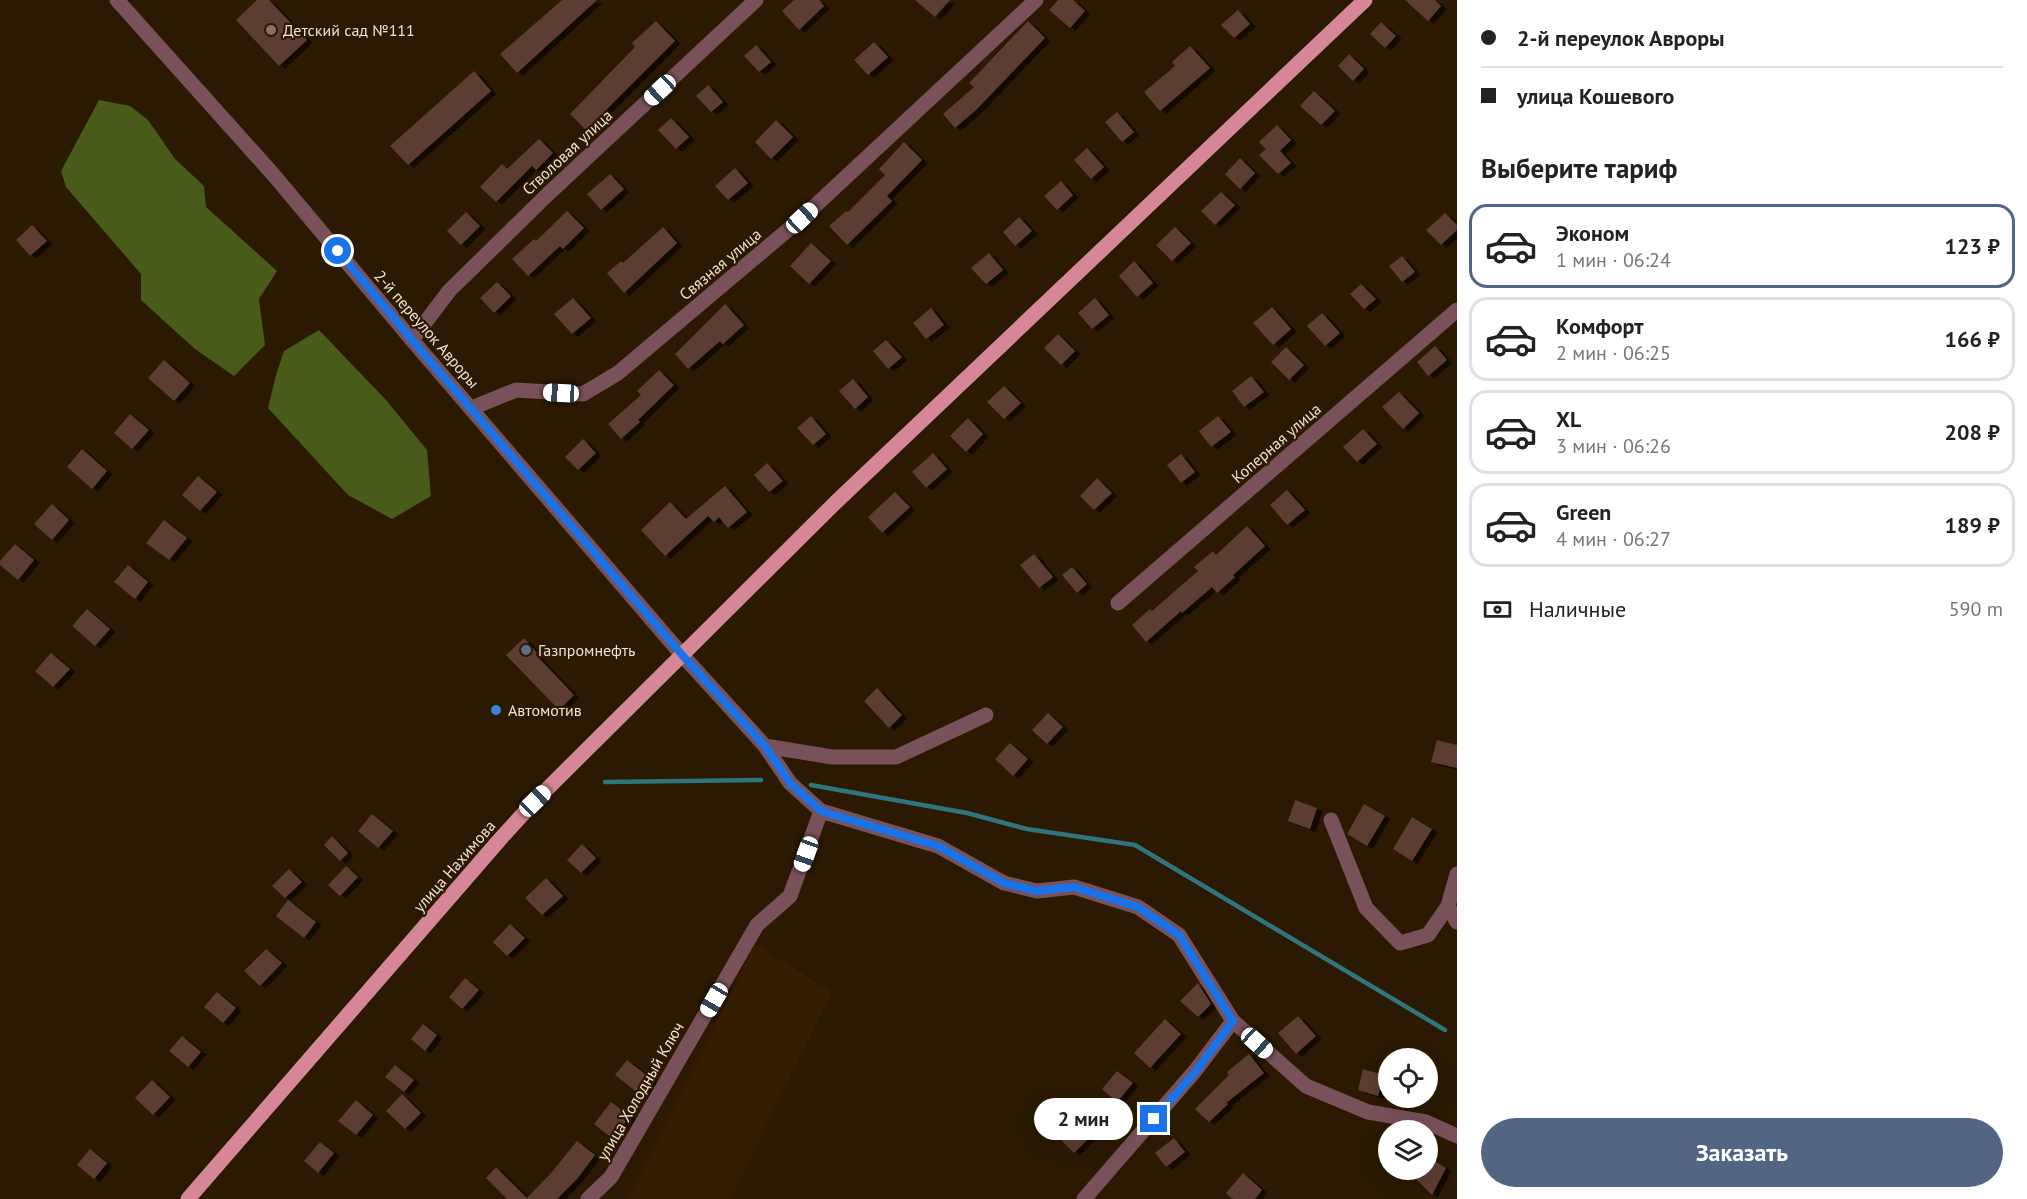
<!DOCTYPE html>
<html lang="ru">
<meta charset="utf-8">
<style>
:root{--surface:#fff;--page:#f6f6f6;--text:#222;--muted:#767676;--line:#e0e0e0;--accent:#526684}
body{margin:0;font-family:"PT Sans",sans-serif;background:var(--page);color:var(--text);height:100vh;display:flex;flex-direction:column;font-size:22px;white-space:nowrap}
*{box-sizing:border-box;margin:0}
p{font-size:20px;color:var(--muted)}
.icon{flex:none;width:33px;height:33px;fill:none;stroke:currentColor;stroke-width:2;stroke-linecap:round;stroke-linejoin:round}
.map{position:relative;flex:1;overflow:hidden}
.panel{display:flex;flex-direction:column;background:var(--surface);width:570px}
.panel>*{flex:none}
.top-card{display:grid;align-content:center;height:132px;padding:0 24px;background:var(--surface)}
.fabs{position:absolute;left:1378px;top:1048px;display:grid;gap:12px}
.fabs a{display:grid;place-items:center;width:60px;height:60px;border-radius:50%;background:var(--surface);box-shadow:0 6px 24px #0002;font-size:30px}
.end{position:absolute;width:27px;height:27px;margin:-14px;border:8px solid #1a73e8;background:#fff;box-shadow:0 0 0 3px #fff}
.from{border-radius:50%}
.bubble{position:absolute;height:42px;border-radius:21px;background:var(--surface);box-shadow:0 6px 24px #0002;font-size:20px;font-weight:800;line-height:42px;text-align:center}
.car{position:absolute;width:18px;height:36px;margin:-18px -9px;border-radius:8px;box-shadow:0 0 4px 2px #0007;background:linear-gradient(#fff 24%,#345 0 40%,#fff 0 76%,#345 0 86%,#fff 0)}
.top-card b{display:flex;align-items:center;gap:21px;height:57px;font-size:22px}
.top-card b+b{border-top:2px solid var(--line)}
.top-card i{width:15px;height:15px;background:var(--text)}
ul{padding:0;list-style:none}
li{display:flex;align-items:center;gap:18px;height:84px;margin:0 12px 9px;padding:0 12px;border:3px solid var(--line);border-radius:18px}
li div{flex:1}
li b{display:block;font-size:22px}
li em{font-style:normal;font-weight:800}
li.selected{border-color:var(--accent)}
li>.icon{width:54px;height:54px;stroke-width:1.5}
h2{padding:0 24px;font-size:27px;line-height:72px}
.pay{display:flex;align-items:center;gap:15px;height:66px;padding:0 24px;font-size:22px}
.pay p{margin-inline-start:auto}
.cta{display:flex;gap:12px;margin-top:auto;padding:12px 24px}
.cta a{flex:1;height:69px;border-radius:36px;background:var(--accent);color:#fff;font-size:24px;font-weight:800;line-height:69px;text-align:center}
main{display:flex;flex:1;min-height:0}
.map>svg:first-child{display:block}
.built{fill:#341d00}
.forest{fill:#495b18}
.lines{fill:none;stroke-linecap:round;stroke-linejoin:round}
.stream{stroke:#30757d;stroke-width:4.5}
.building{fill:#5c3c32;filter:url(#shadow)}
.minor{stroke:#795259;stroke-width:15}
.major{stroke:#d68796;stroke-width:15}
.route{stroke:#1a73e8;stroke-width:8}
.education-dot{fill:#8d6e63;stroke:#2b1901;stroke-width:2}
.service-dot{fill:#5c6f8a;stroke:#2b1901;stroke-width:2}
.shop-dot{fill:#3f7fe0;stroke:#2b1901;stroke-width:2}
.labels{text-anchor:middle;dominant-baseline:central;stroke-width:4.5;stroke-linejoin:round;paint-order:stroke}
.poi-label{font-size:16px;fill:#eee1d2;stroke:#2b1901;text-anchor:start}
.street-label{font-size:16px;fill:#eee1d2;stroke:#2b1901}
</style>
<main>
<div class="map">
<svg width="1457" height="1199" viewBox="0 0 1457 1199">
<defs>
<filter id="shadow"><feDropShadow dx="5.5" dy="3" stdDeviation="0" flood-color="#0009"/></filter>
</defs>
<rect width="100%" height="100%" fill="#2b1901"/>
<path class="built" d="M 755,944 L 832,992 L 731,1199 L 627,1199 Z"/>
<path class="forest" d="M 99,100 L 130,106 L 148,120 L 175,159 L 204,186 L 206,207 L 277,271 L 259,299 L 265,345 L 234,376 L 195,349 L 141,300 L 141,274 L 66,187 L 61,171 Z
M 319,330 L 386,400 L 427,450 L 431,496 L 392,519 L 348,495 L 268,408 L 276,375 L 284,351 Z"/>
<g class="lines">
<path class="stream" d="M 605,782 L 761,780
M 811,785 L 967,813 L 1027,829 L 1135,845 L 1445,1030"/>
</g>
<path class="building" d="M 257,0 L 269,0 L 307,40 L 279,66 L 236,20 Z
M 562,0 L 597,0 L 517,73 L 500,54 Z
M 794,0 L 819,0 L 824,6 L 799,30 L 782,11 Z
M 915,0 L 950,0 L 935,17 Z
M 1058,0 L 1073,0 L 1085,11 L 1070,28 L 1049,10 Z
M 1405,0 L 1435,0 L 1441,6 L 1428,21 Z
M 1238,10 L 1250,24 L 1234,38 L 1221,25 Z
M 656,21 L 675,41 L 586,130 L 570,114 L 635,47 L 632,43 Z
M 1028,21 L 1045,38 L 976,110 L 955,128 L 943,114 L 974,87 L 969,83 Z
M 1381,22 L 1396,36 L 1385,48 L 1370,34 Z
M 874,42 L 888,57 L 868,75 L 854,60 Z
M 756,45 L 771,62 L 759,72 L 744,56 Z
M 1190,46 L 1210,68 L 1160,111 L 1144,92 L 1175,66 L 1172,62 Z
M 1349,54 L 1364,69 L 1353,81 L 1338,66 Z
M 474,71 L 491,91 L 408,165 L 390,146 Z
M 708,85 L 723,102 L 711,112 L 696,96 Z
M 1314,91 L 1335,111 L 1321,125 L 1300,106 Z
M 1117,112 L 1134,132 L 1122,142 L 1105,122 Z
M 671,118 L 689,137 L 676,149 L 658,130 Z
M 776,120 L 793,137 L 771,159 L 755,142 Z
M 1277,125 L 1291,140 L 1280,151 L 1291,163 L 1278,174 L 1259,155 L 1266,149 L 1259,142 Z
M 539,139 L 553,153 L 536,170 L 532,166 L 496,202 L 480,187 L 502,164 L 507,169 Z
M 904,142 L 922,160 L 887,196 L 892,201 L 847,245 L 829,226 L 846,211 L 848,212 L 885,175 L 879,169 Z
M 1087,148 L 1104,167 L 1091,179 L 1074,160 Z
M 1240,158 L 1255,173 L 1240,189 L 1225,174 Z
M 735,168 L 748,183 L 728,200 L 715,186 Z
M 610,174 L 624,189 L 601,210 L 587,194 Z
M 1061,181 L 1073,195 L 1057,210 L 1044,196 Z
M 1221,192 L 1235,205 L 1215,225 L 1201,211 Z
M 567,211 L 584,228 L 563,249 L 560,246 L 528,276 L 512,259 L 534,239 L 536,241 Z
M 466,212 L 480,226 L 461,245 L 447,231 Z
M 1445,213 L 1457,225 L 1457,230 L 1441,245 L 1426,230 Z
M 1019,217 L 1032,231 L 1015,246 L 1003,232 Z
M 32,225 L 47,241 L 30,256 L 16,240 Z
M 663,227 L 677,243 L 624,293 L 607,273 L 621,261 L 623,263 Z
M 1175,227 L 1191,243 L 1172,261 L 1156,245 Z
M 811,243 L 831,261 L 809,284 L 790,266 Z
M 989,253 L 1003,270 L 986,284 L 971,268 Z
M 1402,256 L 1415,272 L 1402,282 L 1389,266 Z
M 1134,261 L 1153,283 L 1137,297 L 1119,276 Z
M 497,282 L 511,296 L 494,313 L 480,298 Z
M 1361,284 L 1376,299 L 1364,309 L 1350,294 Z
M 573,298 L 591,318 L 572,334 L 554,314 Z
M 1095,298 L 1109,315 L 1092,329 L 1078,313 Z
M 725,304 L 744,325 L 723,344 L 720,341 L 688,369 L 675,354 Z
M 1272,307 L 1291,329 L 1273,345 L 1253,323 Z
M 931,308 L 944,325 L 926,339 L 913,323 Z
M 1322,313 L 1340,333 L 1325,346 L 1307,326 Z
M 1058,334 L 1075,351 L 1061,365 L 1044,348 Z
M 886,340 L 902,357 L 888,369 L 873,351 Z
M 1435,346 L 1447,360 L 1428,376 L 1417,362 Z
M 1286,347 L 1304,365 L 1289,380 L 1271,362 Z
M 164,360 L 190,383 L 174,401 L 148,378 Z
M 659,370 L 674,385 L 638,420 L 640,422 L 621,439 L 608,424 L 641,395 L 637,391 Z
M 1251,376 L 1264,392 L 1244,407 L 1232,391 Z
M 853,379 L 868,397 L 855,409 L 839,391 Z
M 1004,386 L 1021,403 L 1004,419 L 987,402 Z
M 1399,392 L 1419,413 L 1403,429 L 1382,407 Z
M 130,414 L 149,430 L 132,449 L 114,433 Z
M 811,416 L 826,434 L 813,445 L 797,428 Z
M 1218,416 L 1231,432 L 1211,447 L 1199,431 Z
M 968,418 L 983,434 L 966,452 L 950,436 Z
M 1363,429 L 1377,444 L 1357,462 L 1343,447 Z
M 583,439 L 596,453 L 578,470 L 565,457 Z
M 82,449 L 107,471 L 92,489 L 67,467 Z
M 933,453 L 947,469 L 926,488 L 912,472 Z
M 1181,454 L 1195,472 L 1181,483 L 1167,465 Z
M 767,463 L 783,481 L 769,492 L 754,475 Z
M 198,476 L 217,492 L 200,511 L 182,495 Z
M 1097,478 L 1112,493 L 1094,510 L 1080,496 Z
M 725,486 L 747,512 L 728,528 L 719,517 L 714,522 L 708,516 L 665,556 L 641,530 L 670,502 L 686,519 Z
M 1287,490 L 1305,510 L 1287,525 L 1270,505 Z
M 895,492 L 910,507 L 882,533 L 868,517 Z
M 52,504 L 69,520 L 52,540 L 34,524 Z
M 164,520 L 187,538 L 169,560 L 146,543 Z
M 1247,526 L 1265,546 L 1233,575 L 1235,577 L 1217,593 L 1212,587 L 1182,613 L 1181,611 L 1146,642 L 1132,625 L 1150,609 L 1152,611 L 1198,571 L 1194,567 L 1213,551 L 1216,555 Z
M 15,544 L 34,560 L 18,580 L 0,565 L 0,561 Z
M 1034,554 L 1053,577 L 1039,588 L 1020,565 Z
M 128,565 L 148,582 L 135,599 L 114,582 Z
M 1072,567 L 1087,584 L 1077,593 L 1062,575 Z
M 87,609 L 110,629 L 95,646 L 72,626 Z
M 524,638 L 537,653 L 535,654 L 574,695 L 559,710 L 506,655 Z
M 51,653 L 70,669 L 53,687 L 35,671 Z
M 877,688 L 902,715 L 889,728 L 864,701 Z
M 1048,713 L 1063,727 L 1047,744 L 1032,730 Z
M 1437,740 L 1457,745 L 1457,768 L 1431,762 Z
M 1010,743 L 1028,759 L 1013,776 L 995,759 Z
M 1295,800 L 1317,808 L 1310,829 L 1288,821 Z
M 1364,804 L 1385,816 L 1367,846 L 1347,834 Z
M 372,814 L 393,831 L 378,848 L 358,831 Z
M 1412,817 L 1432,829 L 1412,861 L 1393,849 Z
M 332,836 L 348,853 L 340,861 L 324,845 Z
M 582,844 L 596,858 L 581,873 L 567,860 Z
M 346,866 L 358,877 L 340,896 L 328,885 Z
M 289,869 L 302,882 L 285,898 L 272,886 Z
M 546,878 L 563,896 L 542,915 L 525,898 Z
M 288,900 L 316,922 L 304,938 L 276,916 Z
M 510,924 L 525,938 L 507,956 L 493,942 Z
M 266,949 L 282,963 L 260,986 L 244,971 Z
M 465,978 L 479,990 L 462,1009 L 449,997 Z
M 1198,983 L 1211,1004 L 1198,1017 L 1180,1001 Z
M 217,992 L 236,1008 L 223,1023 L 204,1007 Z
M 1298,1016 L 1316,1036 L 1296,1054 L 1278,1033 Z
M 1165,1019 L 1181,1034 L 1150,1068 L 1134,1053 Z
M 423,1024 L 437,1035 L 425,1051 L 411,1039 Z
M 182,1036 L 201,1052 L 188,1067 L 169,1051 Z
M 1249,1054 L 1264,1073 L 1226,1103 L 1228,1104 L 1209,1122 L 1195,1109 L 1229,1075 L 1227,1072 Z
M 627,1060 L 654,1081 L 642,1096 L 615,1075 Z
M 395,1065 L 414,1080 L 404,1092 L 385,1077 Z
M 1363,1069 L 1384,1075 L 1378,1096 L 1358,1090 Z
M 1117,1071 L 1133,1083 L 1117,1102 L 1102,1089 Z
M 152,1080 L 170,1097 L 153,1115 L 135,1098 Z
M 402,1094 L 421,1113 L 405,1129 L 386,1111 Z
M 356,1100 L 373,1115 L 356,1135 L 338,1121 Z
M 611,1102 L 630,1116 L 613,1139 L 594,1124 Z
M 1082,1110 L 1100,1127 L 1074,1153 L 1057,1136 Z
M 1174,1138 L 1185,1152 L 1166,1167 L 1155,1153 Z
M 577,1141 L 595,1155 L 577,1179 L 557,1199 L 507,1199 L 486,1178 L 496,1167 L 527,1198 L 551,1173 Z
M 320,1142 L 334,1153 L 318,1173 L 304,1161 Z
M 90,1149 L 107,1163 L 94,1179 L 77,1165 Z
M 1428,1157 L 1446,1168 L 1432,1195 L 1407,1170 L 1428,1170 Z
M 1243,1173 L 1262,1190 L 1255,1199 L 1233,1199 L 1226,1193 Z"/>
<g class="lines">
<path class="minor" d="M 117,0 L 272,173 L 412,340 L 683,656 L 765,746 L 790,783 L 821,811 L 938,846 L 1004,883 L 1037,891 L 1074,887 L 1138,907 L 1179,935 L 1233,1021 L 1306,1086 L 1368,1112 L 1426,1122 L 1457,1136
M 412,340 L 449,291 L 547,195 L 756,0
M 472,408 L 516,390 L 583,394 L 618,373 L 802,218 L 1036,0
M 1118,603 L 1457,310
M 765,746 L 832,757 L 896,757 L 986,715
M 1331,820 L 1366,908 L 1400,943 L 1428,935 L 1448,906
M 1457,874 L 1448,906 L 1457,922
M 588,1199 L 611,1177 L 757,925 L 790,896 L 821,811
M 1084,1199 L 1195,1071 L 1233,1021"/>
<path class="major" d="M 188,1199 L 502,837 L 535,801 L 836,502 L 1365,0"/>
</g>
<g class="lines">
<path class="route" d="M 338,251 L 412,340 L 683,656 L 765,746 L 790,783 L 821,811 L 938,846 L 1004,883 L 1037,891 L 1074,887 L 1138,907 L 1179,935 L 1233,1021 L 1196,1071 L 1154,1119"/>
</g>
<circle class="education-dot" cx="271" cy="30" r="6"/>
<circle class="service-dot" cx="526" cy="650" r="6"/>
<circle class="shop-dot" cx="496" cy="710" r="6"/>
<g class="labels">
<g class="poi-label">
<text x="283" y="30">Детский сад №111</text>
<text x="538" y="650">Газпромнефть</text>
<text x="508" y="710">Автомотив</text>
</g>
<g class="street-label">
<text transform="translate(567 152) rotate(-43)">Стволовая улица</text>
<text transform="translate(720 264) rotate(-40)">Связная улица</text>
<text transform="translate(427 329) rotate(49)">2-й переулок Авроры</text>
<text transform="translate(1276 443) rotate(-41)">Коперная улица</text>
<text transform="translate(454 866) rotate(-49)">улица Нахимова</text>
<text transform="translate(640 1091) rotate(-60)">улица Холодный Ключ</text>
</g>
</g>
</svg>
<div class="fabs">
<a><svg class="icon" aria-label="locate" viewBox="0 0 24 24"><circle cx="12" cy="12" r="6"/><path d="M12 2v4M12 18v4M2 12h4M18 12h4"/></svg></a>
<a><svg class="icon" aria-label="layers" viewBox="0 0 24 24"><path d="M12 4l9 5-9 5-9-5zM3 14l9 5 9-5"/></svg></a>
</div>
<i class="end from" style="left:338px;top:251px"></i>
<i class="end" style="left:1154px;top:1119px"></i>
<div class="bubble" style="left:1034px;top:1098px;width:99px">2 мин</div>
<i class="car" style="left:660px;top:90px;rotate:227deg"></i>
<i class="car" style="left:802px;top:218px;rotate:47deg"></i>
<i class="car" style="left:561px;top:393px;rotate:273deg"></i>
<i class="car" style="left:535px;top:801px;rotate:46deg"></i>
<i class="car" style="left:806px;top:854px;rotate:200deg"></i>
<i class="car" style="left:714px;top:1000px;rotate:210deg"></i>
<i class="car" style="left:1257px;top:1043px;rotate:132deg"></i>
</div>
<section class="panel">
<div class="top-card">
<b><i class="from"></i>2-й переулок Авроры</b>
<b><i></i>улица Кошевого</b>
</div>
<h2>Выберите тариф</h2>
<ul>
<li class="selected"><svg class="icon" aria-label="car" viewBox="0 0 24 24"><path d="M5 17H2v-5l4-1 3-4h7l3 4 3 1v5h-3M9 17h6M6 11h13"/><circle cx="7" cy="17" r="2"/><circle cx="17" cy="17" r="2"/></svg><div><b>Эконом</b><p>1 мин · 06:24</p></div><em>123 ₽</em></li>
<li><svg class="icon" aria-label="car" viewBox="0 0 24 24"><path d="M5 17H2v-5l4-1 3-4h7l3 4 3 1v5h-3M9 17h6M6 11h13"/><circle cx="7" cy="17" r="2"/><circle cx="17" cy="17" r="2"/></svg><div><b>Комфорт</b><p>2 мин · 06:25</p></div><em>166 ₽</em></li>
<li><svg class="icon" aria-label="car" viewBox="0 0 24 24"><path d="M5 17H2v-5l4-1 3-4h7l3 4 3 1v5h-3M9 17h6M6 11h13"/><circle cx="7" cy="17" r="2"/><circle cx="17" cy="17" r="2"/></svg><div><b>XL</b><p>3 мин · 06:26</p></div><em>208 ₽</em></li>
<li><svg class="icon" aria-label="car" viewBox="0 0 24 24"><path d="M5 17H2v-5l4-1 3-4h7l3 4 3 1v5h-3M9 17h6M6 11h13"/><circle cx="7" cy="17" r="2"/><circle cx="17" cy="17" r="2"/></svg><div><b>Green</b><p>4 мин · 06:27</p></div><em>189 ₽</em></li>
</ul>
<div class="pay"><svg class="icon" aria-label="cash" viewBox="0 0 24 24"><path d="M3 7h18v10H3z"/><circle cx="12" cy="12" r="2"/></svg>Наличные<p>590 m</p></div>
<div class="cta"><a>Заказать</a></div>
</section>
</main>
